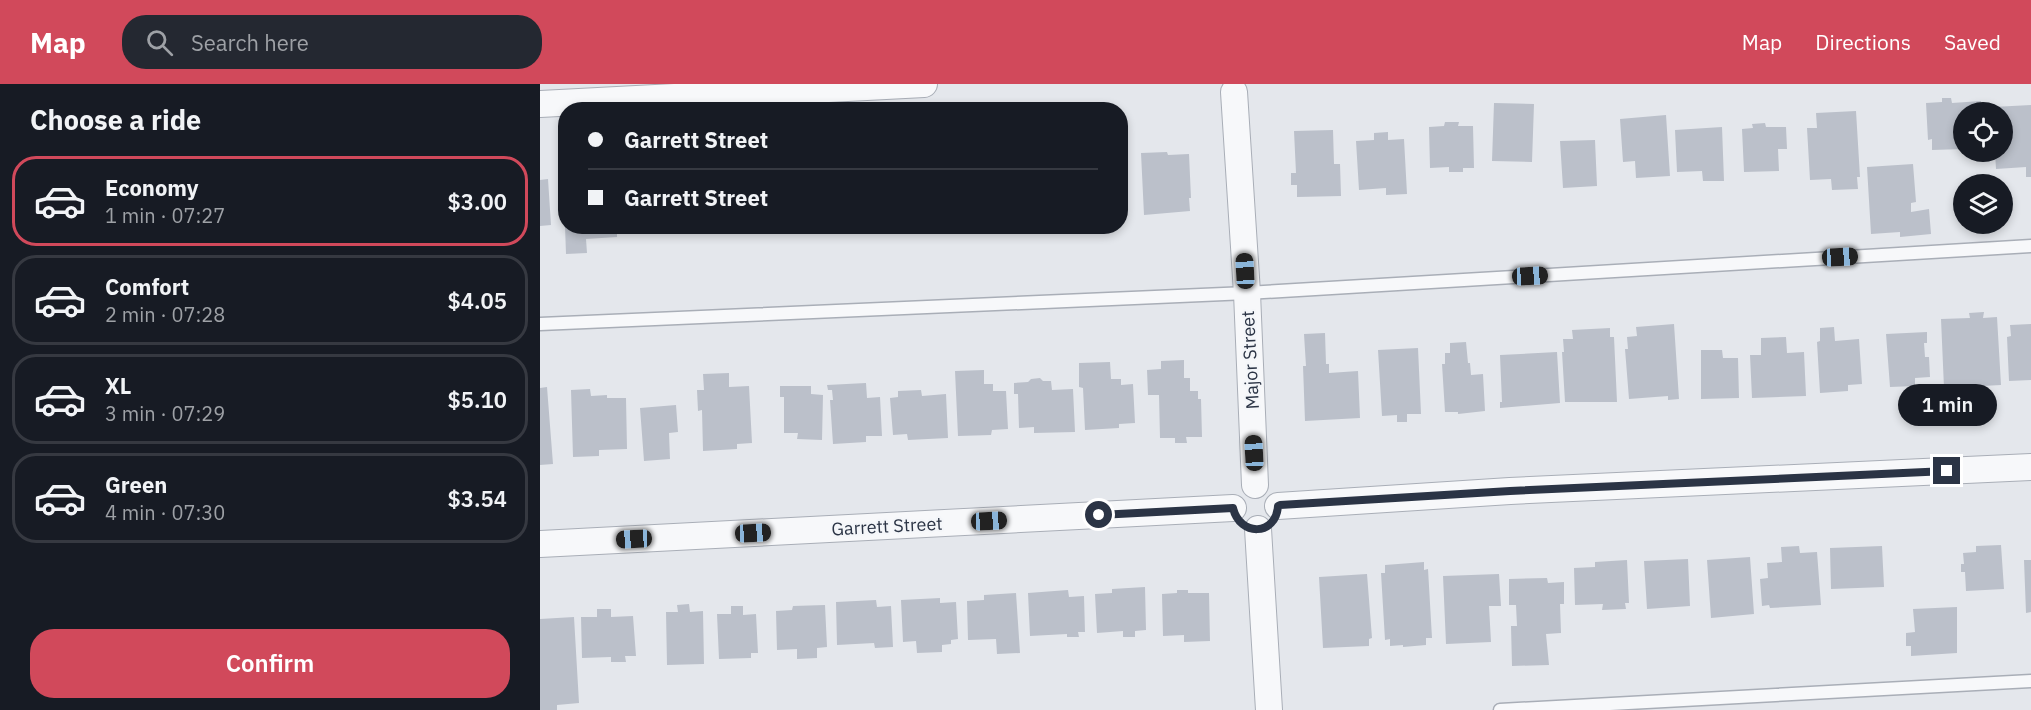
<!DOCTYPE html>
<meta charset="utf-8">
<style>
:root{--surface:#171b24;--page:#242831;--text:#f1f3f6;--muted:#9ea1a6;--line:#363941;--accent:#d1495b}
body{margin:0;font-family:"IBM Plex Sans",sans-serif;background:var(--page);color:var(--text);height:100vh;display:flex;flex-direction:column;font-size:22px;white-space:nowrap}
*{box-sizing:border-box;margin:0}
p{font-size:20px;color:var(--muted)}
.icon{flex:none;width:33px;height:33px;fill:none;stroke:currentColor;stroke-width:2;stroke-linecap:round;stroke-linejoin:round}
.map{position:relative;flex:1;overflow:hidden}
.sheet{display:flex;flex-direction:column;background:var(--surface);width:540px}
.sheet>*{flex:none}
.guide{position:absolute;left:18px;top:18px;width:570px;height:132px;border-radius:24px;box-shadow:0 3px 9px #0003;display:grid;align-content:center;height:132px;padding:0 30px;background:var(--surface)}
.buttons{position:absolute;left:1413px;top:18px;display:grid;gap:12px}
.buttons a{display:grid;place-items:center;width:60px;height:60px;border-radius:50%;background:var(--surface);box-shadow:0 3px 9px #0003;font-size:30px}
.end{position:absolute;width:27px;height:27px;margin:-14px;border:8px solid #2b3445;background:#fff;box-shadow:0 0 0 3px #fff}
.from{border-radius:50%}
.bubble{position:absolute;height:42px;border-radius:21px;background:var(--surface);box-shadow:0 3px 9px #0003;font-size:20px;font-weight:600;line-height:42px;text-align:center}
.car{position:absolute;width:18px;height:36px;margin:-18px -9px;border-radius:8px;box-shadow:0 0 4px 2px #0007;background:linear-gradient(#222 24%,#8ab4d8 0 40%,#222 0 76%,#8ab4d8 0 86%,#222 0)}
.guide b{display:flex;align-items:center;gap:21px;height:57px;font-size:22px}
.guide b+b{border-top:2px solid var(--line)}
.guide i{width:15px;height:15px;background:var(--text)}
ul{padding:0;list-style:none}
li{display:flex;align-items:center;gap:18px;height:90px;margin:0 12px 9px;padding:0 18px;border:3px solid var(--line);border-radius:24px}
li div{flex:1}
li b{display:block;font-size:22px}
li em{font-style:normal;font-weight:600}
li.current{border-color:var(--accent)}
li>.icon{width:54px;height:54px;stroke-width:1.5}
h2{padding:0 30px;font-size:27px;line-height:72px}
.cta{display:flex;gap:12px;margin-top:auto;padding:12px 30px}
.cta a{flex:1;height:69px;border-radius:24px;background:var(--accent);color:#fff;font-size:24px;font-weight:600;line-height:69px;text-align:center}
header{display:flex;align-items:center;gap:36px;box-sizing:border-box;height:84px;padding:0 30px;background:var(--accent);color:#fff}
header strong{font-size:28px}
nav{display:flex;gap:33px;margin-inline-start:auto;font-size:21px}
.search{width:420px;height:54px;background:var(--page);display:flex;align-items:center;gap:15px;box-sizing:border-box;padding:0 21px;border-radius:24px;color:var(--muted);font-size:22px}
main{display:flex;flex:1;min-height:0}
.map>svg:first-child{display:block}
.building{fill:#bbc0ca}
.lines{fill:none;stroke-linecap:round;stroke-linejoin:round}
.service-casing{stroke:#a9aeb7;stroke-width:15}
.minor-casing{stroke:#a9aeb7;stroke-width:28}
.service{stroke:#f7f8fa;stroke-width:12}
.minor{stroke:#f7f8fa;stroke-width:26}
.route{stroke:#2b3445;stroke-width:8}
.labels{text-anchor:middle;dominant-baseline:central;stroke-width:4.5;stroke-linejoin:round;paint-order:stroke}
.street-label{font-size:18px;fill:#2b3445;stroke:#f4f6f9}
</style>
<header>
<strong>Map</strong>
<div class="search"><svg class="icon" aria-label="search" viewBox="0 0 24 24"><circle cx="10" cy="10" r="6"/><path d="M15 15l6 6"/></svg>Search here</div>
<nav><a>Map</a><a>Directions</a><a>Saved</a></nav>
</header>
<main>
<section class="sheet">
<h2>Choose a ride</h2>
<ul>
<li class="current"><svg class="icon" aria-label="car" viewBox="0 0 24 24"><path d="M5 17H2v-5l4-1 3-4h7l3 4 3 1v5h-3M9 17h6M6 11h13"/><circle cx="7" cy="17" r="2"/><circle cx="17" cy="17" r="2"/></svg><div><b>Economy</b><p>1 min · 07:27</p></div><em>$3.00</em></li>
<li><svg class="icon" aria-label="car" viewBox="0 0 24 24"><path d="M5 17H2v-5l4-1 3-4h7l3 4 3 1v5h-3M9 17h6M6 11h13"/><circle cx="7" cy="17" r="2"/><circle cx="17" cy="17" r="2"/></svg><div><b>Comfort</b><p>2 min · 07:28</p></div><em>$4.05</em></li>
<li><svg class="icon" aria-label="car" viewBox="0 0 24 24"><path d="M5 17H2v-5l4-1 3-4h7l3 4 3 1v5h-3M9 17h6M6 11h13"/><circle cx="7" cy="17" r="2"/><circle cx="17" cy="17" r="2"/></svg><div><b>XL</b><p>3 min · 07:29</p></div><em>$5.10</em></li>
<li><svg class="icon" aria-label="car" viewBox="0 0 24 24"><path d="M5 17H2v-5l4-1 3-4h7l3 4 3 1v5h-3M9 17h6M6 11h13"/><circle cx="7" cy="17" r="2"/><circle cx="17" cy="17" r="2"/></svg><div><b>Green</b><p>4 min · 07:30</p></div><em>$3.54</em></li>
</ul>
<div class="cta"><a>Confirm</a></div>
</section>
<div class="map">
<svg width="1491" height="626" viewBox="0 0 1491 626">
<rect width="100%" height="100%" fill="#e4e7ec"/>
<path class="building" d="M 1402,14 L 1411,14 L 1412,19 L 1441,17 L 1442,28 L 1424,28 L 1424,65 L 1392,66 L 1392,55 L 1388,56 L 1386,19 L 1402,18 Z
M 954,19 L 994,20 L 992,78 L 952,77 Z
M 1491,21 L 1491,93 L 1486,93 L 1486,83 L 1456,85 L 1455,68 L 1462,68 L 1462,28 L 1453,28 L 1453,23 Z
M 1316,27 L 1320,93 L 1317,93 L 1318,105 L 1292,106 L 1291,95 L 1270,96 L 1267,44 L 1277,44 L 1276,29 Z
M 1126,31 L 1130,92 L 1096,94 L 1095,77 L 1083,78 L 1080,35 Z
M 905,38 L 919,38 L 918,42 L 933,42 L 934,84 L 923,84 L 923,88 L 909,88 L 909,83 L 890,84 L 889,43 L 904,42 Z
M 1225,39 L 1226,43 L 1246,43 L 1247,65 L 1238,65 L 1239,87 L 1204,88 L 1202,45 L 1213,44 L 1212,40 Z
M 1182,43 L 1184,97 L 1163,97 L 1162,87 L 1137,88 L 1135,46 Z
M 793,46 L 794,80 L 800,80 L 801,112 L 757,113 L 757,101 L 751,101 L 751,89 L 756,89 L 754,47 Z
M 848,48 L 848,56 L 864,55 L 867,110 L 846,111 L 846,104 L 819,106 L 816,57 L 834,56 L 834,49 Z
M 1055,56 L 1057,102 L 1023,104 L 1020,57 Z
M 583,68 L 587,125 L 580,126 L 580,69 Z
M 627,68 L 628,71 L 649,70 L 651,114 L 649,114 L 650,127 L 604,131 L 601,69 Z
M 1373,80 L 1376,118 L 1371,119 L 1371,128 L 1389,125 L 1391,150 L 1360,153 L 1360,148 L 1331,150 L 1327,83 Z
M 8,95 L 11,141 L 0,142 L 0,96 Z
M 25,142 L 77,142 L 77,153 L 46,155 L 47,169 L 26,170 Z
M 85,142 L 121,142 L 122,145 L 85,146 Z
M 213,142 L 248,142 L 248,149 L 213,149 Z
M 1444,228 L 1443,234 L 1457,233 L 1461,301 L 1404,304 L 1401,235 L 1430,234 L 1429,229 Z
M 1134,240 L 1139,315 L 1128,316 L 1128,312 L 1089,315 L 1085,265 L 1088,265 L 1087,253 L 1097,252 L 1096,243 Z
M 1491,240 L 1491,296 L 1469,297 L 1467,253 L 1471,252 L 1470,241 Z
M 1294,243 L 1295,257 L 1319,255 L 1322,300 L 1308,301 L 1308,307 L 1280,309 L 1277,258 L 1280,257 L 1280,244 Z
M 1070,244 L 1070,253 L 1074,253 L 1077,318 L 1025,318 L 1022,268 L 1024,268 L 1023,255 L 1033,255 L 1032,246 Z
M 1387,248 L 1387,259 L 1384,259 L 1385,273 L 1389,273 L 1390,293 L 1375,294 L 1375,302 L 1350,303 L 1346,250 Z
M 785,249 L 786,280 L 789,280 L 789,289 L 818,287 L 820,334 L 765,337 L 763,282 L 766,282 L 764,250 Z
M 1246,253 L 1247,269 L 1264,268 L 1266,312 L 1212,314 L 1210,271 L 1221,271 L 1221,254 Z
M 926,258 L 928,279 L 930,279 L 931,291 L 943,290 L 945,327 L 918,330 L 918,328 L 905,328 L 902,280 L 905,280 L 905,269 L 910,269 L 910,259 Z
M 878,264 L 881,330 L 867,330 L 867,338 L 857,338 L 857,331 L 842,332 L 838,266 Z
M 1161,266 L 1182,266 L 1183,274 L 1198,274 L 1199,314 L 1161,315 Z
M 1017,268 L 1020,319 L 960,324 L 960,318 L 962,318 L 960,271 Z
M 644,276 L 644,294 L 650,294 L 650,307 L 658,307 L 658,315 L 661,315 L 662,353 L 646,353 L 647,359 L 635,359 L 635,354 L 620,354 L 619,311 L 608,311 L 607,286 L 621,285 L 621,277 Z
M 570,278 L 571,295 L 581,295 L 581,301 L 593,300 L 595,339 L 579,340 L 579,344 L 545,346 L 543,304 L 539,303 L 539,279 Z
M 444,286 L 444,300 L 453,300 L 453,307 L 466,307 L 468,345 L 452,346 L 451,351 L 418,352 L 415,287 Z
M 189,289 L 189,303 L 209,302 L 212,359 L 197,360 L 197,365 L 163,367 L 162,326 L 158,327 L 157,306 L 164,306 L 163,290 Z
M 500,294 L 503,297 L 511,297 L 512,306 L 533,305 L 535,348 L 494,349 L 494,343 L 479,344 L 478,310 L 474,310 L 474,299 L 488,298 L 491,295 Z
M 326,299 L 327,314 L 340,313 L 342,352 L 326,352 L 326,358 L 293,360 L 290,316 L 293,316 L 292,306 L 288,306 L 287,301 Z
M 240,302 L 271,302 L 271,310 L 283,311 L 282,356 L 257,355 L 258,349 L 244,349 L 244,313 L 240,313 Z
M 7,303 L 13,380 L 0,381 L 0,304 Z
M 50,305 L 51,312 L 67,311 L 67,314 L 86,314 L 87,365 L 59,366 L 59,372 L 33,373 L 31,306 Z
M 381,306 L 382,312 L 406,310 L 408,354 L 368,356 L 367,350 L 353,351 L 350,314 L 358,313 L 358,307 Z
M 136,321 L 138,348 L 129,349 L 130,375 L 104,377 L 100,324 Z
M 1461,461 L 1464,505 L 1426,507 L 1425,488 L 1421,488 L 1421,480 L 1424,480 L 1423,469 L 1436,468 L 1436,462 Z
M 1259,462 L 1260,469 L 1277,468 L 1281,521 L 1230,524 L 1229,521 L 1222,522 L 1220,495 L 1228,494 L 1227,479 L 1242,478 L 1241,463 Z
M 1342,462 L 1344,503 L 1291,505 L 1290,464 Z
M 1210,473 L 1214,530 L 1171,534 L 1167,476 Z
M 1148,475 L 1150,522 L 1107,525 L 1104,477 Z
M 1087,476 L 1089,519 L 1085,519 L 1086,525 L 1062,526 L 1063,520 L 1035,521 L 1034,484 L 1055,483 L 1055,478 Z
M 1484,476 L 1491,476 L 1491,528 L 1486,529 Z
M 884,478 L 884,486 L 888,485 L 892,554 L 886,554 L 886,561 L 863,563 L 863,561 L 850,562 L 850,555 L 845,556 L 841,489 L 845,489 L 845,481 Z
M 827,490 L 832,554 L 829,555 L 829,562 L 783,564 L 779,493 Z
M 959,490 L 961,522 L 949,522 L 951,558 L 906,560 L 903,492 Z
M 1007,494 L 1008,499 L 1024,498 L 1024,520 L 1020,520 L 1021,549 L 1006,550 L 1009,581 L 972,582 L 971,542 L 977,542 L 976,521 L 969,521 L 969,495 Z
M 605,503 L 606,546 L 595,547 L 595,553 L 583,553 L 583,547 L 557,549 L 555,510 L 572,509 L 572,505 Z
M 528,506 L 529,513 L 544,512 L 545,548 L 538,548 L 539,553 L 527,553 L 527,550 L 490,552 L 488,509 Z
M 637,506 L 648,506 L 648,509 L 669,509 L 670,557 L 644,558 L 644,551 L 623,552 L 622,510 L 637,509 Z
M 476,509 L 480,569 L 457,570 L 456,555 L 428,556 L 427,517 L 444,516 L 444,511 Z
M 400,514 L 400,519 L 416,518 L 418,555 L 411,556 L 411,560 L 402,561 L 402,568 L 377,569 L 376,557 L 363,558 L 361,516 Z
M 336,516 L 337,523 L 351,522 L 353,563 L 335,564 L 334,559 L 297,561 L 296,518 Z
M 149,520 L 150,528 L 163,527 L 164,580 L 127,581 L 126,528 L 138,528 L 137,521 Z
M 285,521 L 287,563 L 277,564 L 277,574 L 257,575 L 257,565 L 237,566 L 236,527 L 252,526 L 253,522 Z
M 191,522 L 203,522 L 203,531 L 216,530 L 218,569 L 211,569 L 211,574 L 179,575 L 177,530 L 191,530 Z
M 1417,523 L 1417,569 L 1371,572 L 1371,562 L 1366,562 L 1366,549 L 1375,548 L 1373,525 Z
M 57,525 L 71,525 L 71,533 L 93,532 L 96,572 L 85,572 L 86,578 L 71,578 L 71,573 L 42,574 L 41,533 L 57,533 Z
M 34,533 L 39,619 L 17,621 L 17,626 L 0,626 L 0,535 Z"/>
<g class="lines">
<g class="service-casing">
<path id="service" d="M 0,240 L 707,209 L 1491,162
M 960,626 L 1491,597"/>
</g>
<g class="minor-casing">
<path id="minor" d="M 694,8 L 707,209 L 715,401
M 0,20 L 384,0
M 738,422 L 970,407 L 1491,383
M 718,445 L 729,626
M 0,460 L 693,424"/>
</g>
<use href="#service" class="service"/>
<use href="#minor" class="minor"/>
</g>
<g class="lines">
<path class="route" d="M 559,431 L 693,424 C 700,453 736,452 738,422 L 740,421 L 970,407 L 1407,387"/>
</g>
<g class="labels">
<g class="street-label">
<text transform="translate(710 276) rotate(-93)">Major Street</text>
<text transform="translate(347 442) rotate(-3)">Garrett Street</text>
</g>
</g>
</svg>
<div class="buttons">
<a><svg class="icon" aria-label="locate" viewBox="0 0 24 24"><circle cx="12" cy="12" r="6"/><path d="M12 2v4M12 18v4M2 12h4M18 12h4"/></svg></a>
<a><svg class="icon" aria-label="layers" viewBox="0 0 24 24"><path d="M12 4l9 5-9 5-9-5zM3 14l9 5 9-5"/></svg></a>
</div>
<i class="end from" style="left:559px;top:431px"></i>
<i class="end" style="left:1407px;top:387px"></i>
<div class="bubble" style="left:1358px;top:300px;width:99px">1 min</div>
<i class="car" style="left:1300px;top:173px;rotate:87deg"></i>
<i class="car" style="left:705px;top:187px;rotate:357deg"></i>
<i class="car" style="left:990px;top:192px;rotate:87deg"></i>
<i class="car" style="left:714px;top:369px;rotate:357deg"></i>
<i class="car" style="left:449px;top:437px;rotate:87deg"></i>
<i class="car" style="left:213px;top:449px;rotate:87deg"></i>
<i class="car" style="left:94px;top:455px;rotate:267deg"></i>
<div class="guide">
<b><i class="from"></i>Garrett Street</b>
<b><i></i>Garrett Street</b>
</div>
</div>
</main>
